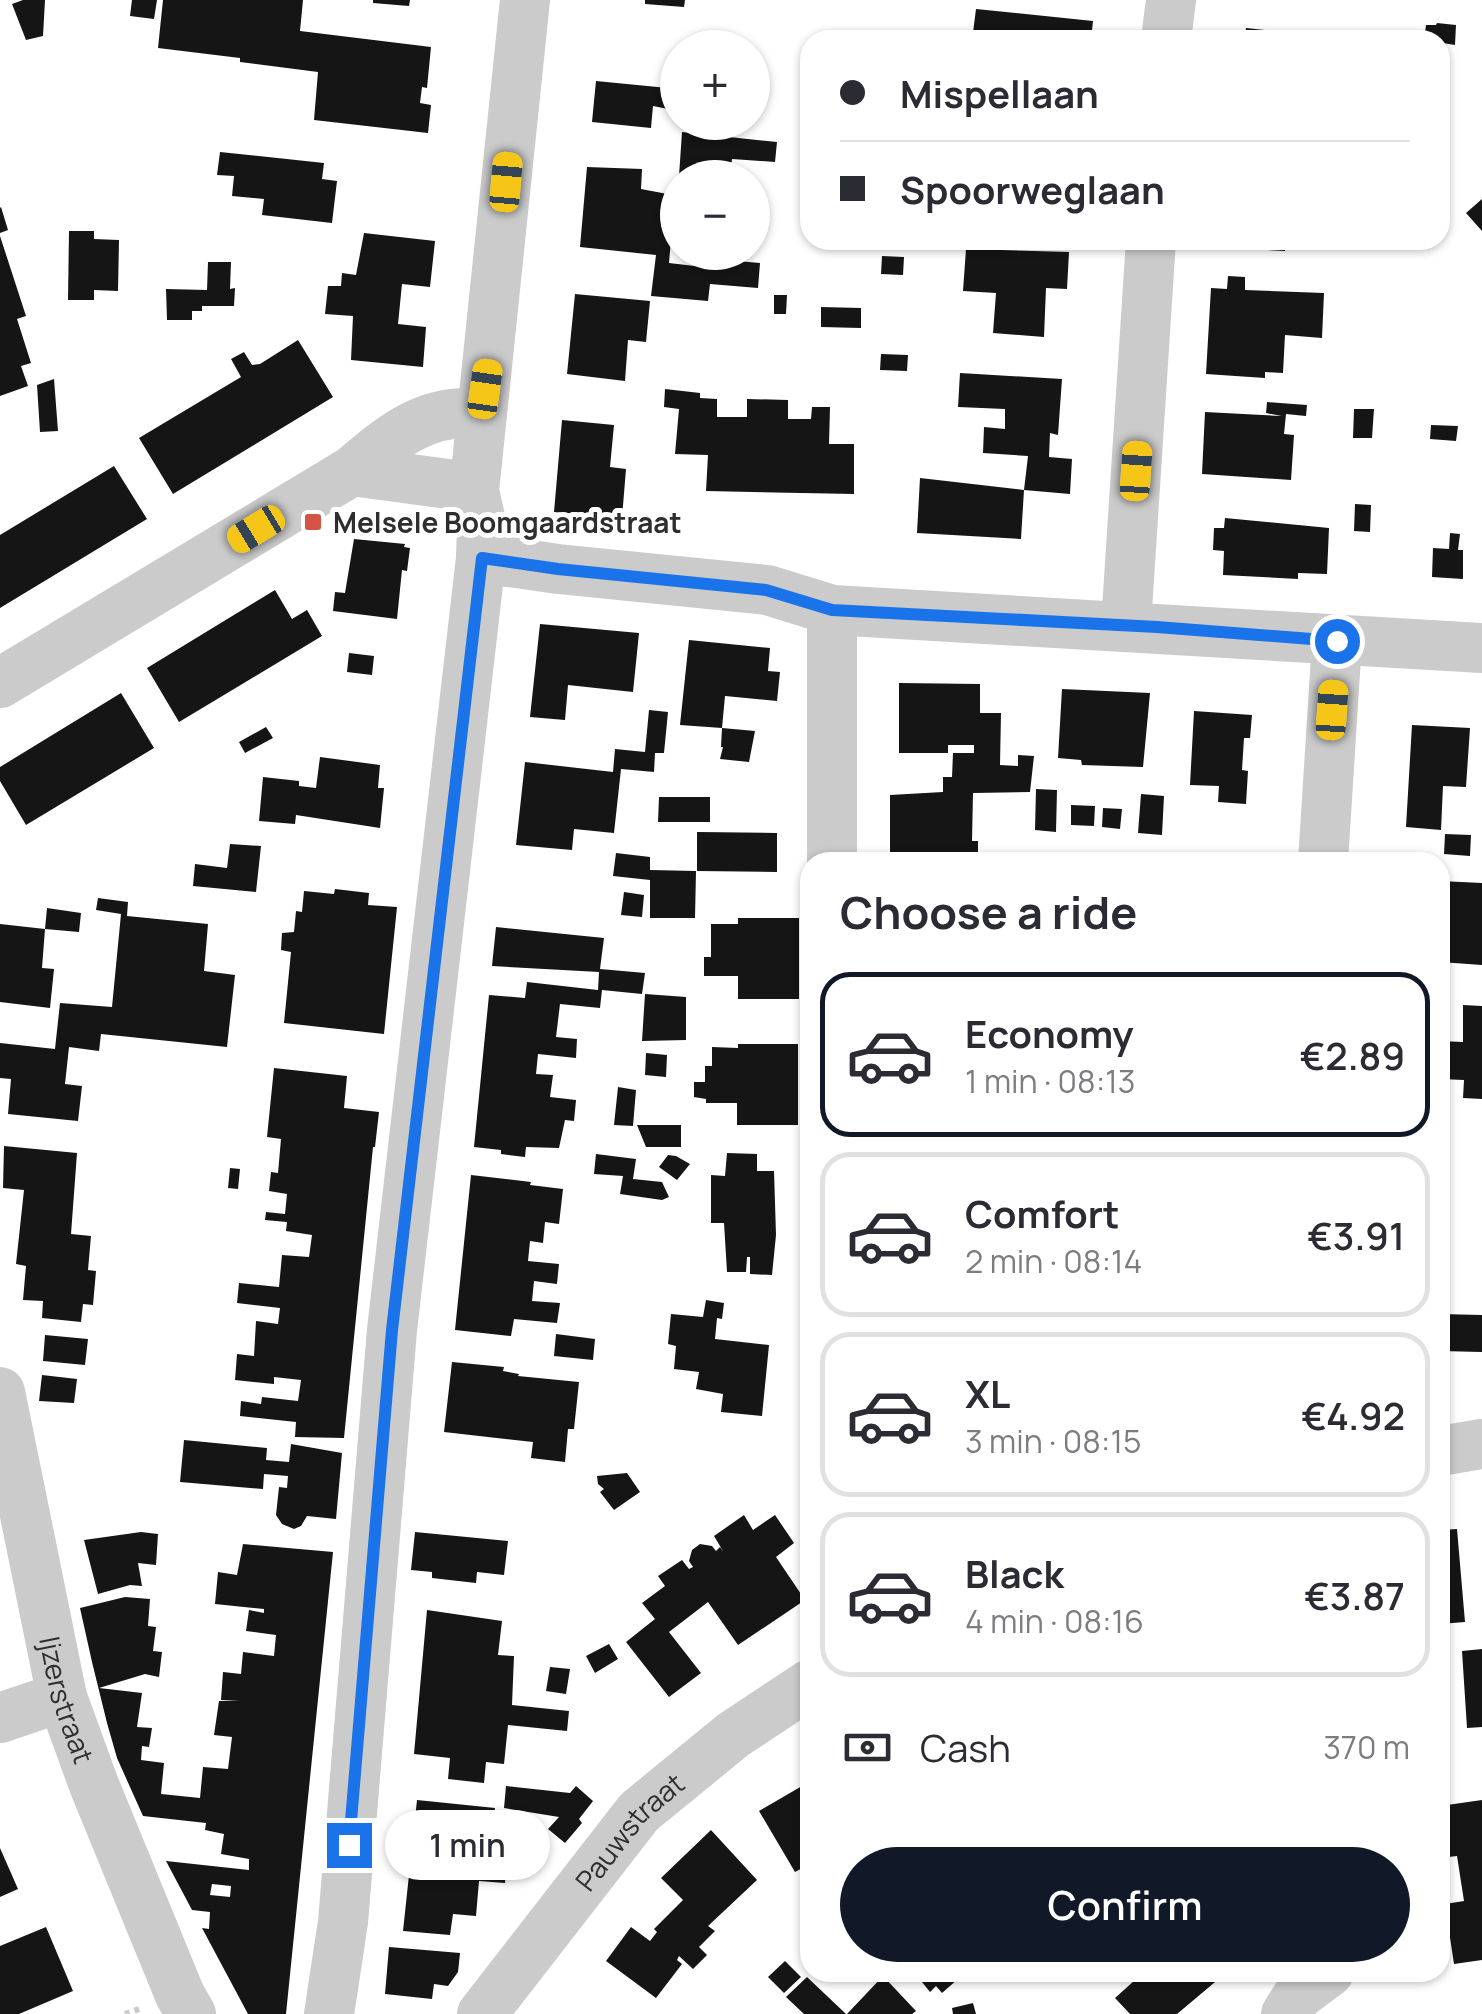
<!DOCTYPE html>
<meta charset="utf-8">
<style>
:root{--surface:#fff;--page:#f2f2f3;--text:#2b2b33;--muted:#7c7c81;--line:#e1e1e2;--accent:#111827}
body{margin:0;font-family:Manrope,sans-serif;background:var(--page);color:var(--text);height:100vh;display:flex;flex-direction:column;font-size:38px;white-space:nowrap}
*{box-sizing:border-box;margin:0}
p{font-size:32px;color:var(--muted)}
.icon{flex:none;width:55px;height:55px;fill:none;stroke:currentColor;stroke-width:2;stroke-linecap:round;stroke-linejoin:round}
.map{position:relative;flex:1;overflow:hidden}
.drawer{position:absolute;left:800px;top:852px;width:650px;height:1130px;display:flex;flex-direction:column;background:var(--surface);border-radius:30px;box-shadow:0 2px 8px #0004}
.drawer>*{flex:none}
.top-card{position:absolute;left:800px;top:30px;width:650px;height:220px;border-radius:30px;box-shadow:0 2px 8px #0004;display:grid;align-content:center;height:220px;padding:0 40px;background:var(--surface)}
.controls{position:absolute;left:660px;top:30px;display:grid;gap:20px}
.controls a{display:grid;place-items:center;width:110px;height:110px;border-radius:50%;background:var(--surface);box-shadow:0 2px 8px #0004;font-size:50px}
.end{position:absolute;width:45px;height:45px;margin:-22px;border:12px solid #1a73e8;background:#fff;box-shadow:0 0 0 5px #fff}
.from{border-radius:50%}
.bubble{position:absolute;height:70px;border-radius:35px;background:var(--surface);box-shadow:0 2px 8px #0004;font-size:32px;font-weight:600;line-height:70px;text-align:center}
.car{position:absolute;width:30px;height:60px;margin:-30px -15px;border-radius:12px;box-shadow:0 0 8px 2px #0007;background:linear-gradient(#f5c518 24%,#345 0 40%,#f5c518 0 76%,#345 0 86%,#f5c518 0)}
.top-card b{display:flex;align-items:center;gap:35px;height:95px;font-size:38px}
.top-card b+b{border-top:2px solid var(--line)}
.top-card i{width:25px;height:25px;background:var(--text)}
ul{padding:0;list-style:none}
li{display:flex;align-items:center;gap:30px;height:165px;margin:0 20px 15px;padding:0 20px;border:5px solid var(--line);border-radius:30px}
li div{flex:1}
li b{display:block;font-size:38px}
li em{font-style:normal;font-weight:600}
li.selected{border-color:var(--accent)}
li>.icon{width:90px;height:90px;stroke-width:1.5}
h2{padding:0 40px;font-size:45px;line-height:120px}
.pay{display:flex;align-items:center;gap:25px;height:110px;padding:0 40px;font-size:38px}
.pay p{margin-inline-start:auto}
.button{display:flex;gap:20px;margin-top:auto;padding:20px 40px}
.button a{flex:1;height:115px;border-radius:60px;background:var(--accent);color:#fff;font-size:40px;font-weight:600;line-height:115px;text-align:center}
.map>svg:first-child{display:block}
.building{fill:#151515;fill-rule:evenodd}
.lines{fill:none;stroke-linecap:round;stroke-linejoin:round}
.path{stroke:#cbcbcb;stroke-width:6;stroke-dasharray:5 5;stroke-linecap:butt}
.minor{stroke:#cbcbcb;stroke-width:50}
.route{stroke:#1a73e8;stroke-width:12}
.poi-dot{fill:#d35443;stroke:#fff;stroke-width:4}
.labels{text-anchor:middle;dominant-baseline:central;stroke-width:10;stroke-linejoin:round;paint-order:stroke}
.poi-label{font-size:28px;font-weight:bold;fill:#2e2e2e;stroke:#fff;text-anchor:start}
.street-label{font-size:28px;fill:#2e2e2e;stroke:#fff}
</style>
<div class="map">
<svg width="1482" height="2014" viewBox="0 0 1482 2014">
<rect width="100%" height="100%" fill="#fff"/>
<path class="building" d="M 23,0 L 45,0 L 43,36 L 26,40 L 12,4 Z
M 132,0 L 157,0 L 154,19 L 130,16 Z
M 163,0 L 303,0 L 300,31 L 431,47 L 427,88 L 422,87 L 420,103 L 431,105 L 428,133 L 314,120 L 318,72 L 240,62 L 240,58 L 158,48 Z
M 373,0 L 410,0 L 409,6 L 373,3 Z
M 645,0 L 685,0 L 684,7 L 645,4 Z
M 976,9 L 1093,21 L 1091,40 L 972,40 Z
M 1437,23 L 1456,25 L 1455,45 L 1424,40 L 1426,25 L 1436,25 Z
M 1246,28 L 1329,37 L 1329,40 L 1244,40 Z
M 596,81 L 678,89 L 678,111 L 653,106 L 651,128 L 592,122 Z
M 682,132 L 777,142 L 775,162 L 732,159 L 730,178 L 679,176 Z
M 220,152 L 324,163 L 322,179 L 337,181 L 332,223 L 262,215 L 264,199 L 232,196 L 234,176 L 217,175 Z
M 587,167 L 642,169 L 641,189 L 678,196 L 678,217 L 666,216 L 665,238 L 671,239 L 669,263 L 712,268 L 714,259 L 760,263 L 758,288 L 710,284 L 708,301 L 651,296 L 656,255 L 580,247 Z
M 1482,199 L 1482,231 L 1466,213 Z
M 1,207 L 8,230 L 0,233 L 0,208 Z
M 69,231 L 94,231 L 94,239 L 119,240 L 118,291 L 94,290 L 94,300 L 68,300 Z
M 364,233 L 435,241 L 430,287 L 402,284 L 398,324 L 426,327 L 423,367 L 351,360 L 353,316 L 325,314 L 328,286 L 341,286 L 342,273 L 356,275 Z
M 0,236 L 26,316 L 17,319 L 31,363 L 21,366 L 28,386 L 0,396 Z
M 1246,240 L 1285,240 L 1285,251 L 1245,249 Z
M 966,249 L 1069,252 L 1067,289 L 1046,288 L 1044,337 L 993,333 L 996,293 L 963,291 Z
M 882,256 L 904,257 L 903,275 L 881,274 Z
M 208,262 L 231,262 L 230,289 L 235,288 L 234,306 L 202,306 L 202,311 L 192,311 L 192,320 L 167,320 L 166,289 L 207,290 Z
M 1228,276 L 1245,277 L 1245,290 L 1324,293 L 1322,338 L 1285,335 L 1283,373 L 1265,372 L 1265,378 L 1206,374 L 1211,288 L 1227,289 Z
M 575,294 L 650,301 L 646,342 L 628,340 L 625,381 L 567,374 Z
M 774,295 L 787,295 L 786,314 L 774,314 Z
M 821,307 L 861,308 L 861,328 L 821,327 Z
M 298,340 L 333,397 L 173,494 L 139,438 L 241,377 L 231,359 L 244,352 L 252,365 L 260,364 Z
M 881,354 L 908,355 L 907,371 L 880,370 Z
M 960,373 L 1062,379 L 1058,435 L 1050,433 L 1049,457 L 1072,459 L 1070,494 L 1024,490 L 1028,456 L 983,453 L 984,427 L 1005,429 L 1005,409 L 958,407 Z
M 54,379 L 58,431 L 40,432 L 37,385 Z
M 665,389 L 700,393 L 700,398 L 717,399 L 717,417 L 747,417 L 747,399 L 788,400 L 788,419 L 811,419 L 812,407 L 830,407 L 829,444 L 854,444 L 854,494 L 706,491 L 708,455 L 675,454 L 679,409 L 664,407 Z
M 1267,402 L 1307,405 L 1306,416 L 1286,414 L 1284,434 L 1294,435 L 1291,480 L 1202,474 L 1205,412 L 1282,416 L 1266,413 Z
M 1354,409 L 1374,409 L 1372,438 L 1353,438 Z
M 562,420 L 614,425 L 610,467 L 626,469 L 622,518 L 554,512 Z
M 1431,425 L 1458,426 L 1456,441 L 1430,439 Z
M 114,466 L 147,519 L 0,608 L 0,535 Z
M 920,478 L 1024,490 L 1021,539 L 917,533 Z
M 1355,504 L 1371,505 L 1370,532 L 1354,531 Z
M 1225,518 L 1329,528 L 1327,574 L 1298,573 L 1298,579 L 1223,575 L 1224,551 L 1213,550 L 1214,528 L 1224,528 Z
M 1450,533 L 1460,534 L 1458,550 L 1463,550 L 1463,579 L 1432,577 L 1433,548 L 1449,549 Z
M 354,539 L 405,544 L 404,547 L 410,548 L 407,571 L 402,570 L 397,619 L 333,611 L 335,592 L 345,593 Z
M 275,590 L 292,619 L 307,610 L 322,636 L 179,722 L 147,668 Z
M 540,624 L 639,633 L 633,692 L 568,685 L 565,720 L 530,717 Z
M 689,640 L 770,648 L 768,671 L 780,672 L 777,701 L 725,696 L 722,728 L 680,725 Z
M 349,653 L 374,656 L 372,675 L 347,672 Z
M 899,683 L 980,684 L 980,713 L 1001,713 L 1000,765 L 1018,766 L 1018,755 L 1034,756 L 1030,792 L 973,793 L 972,841 L 978,841 L 978,862 L 890,862 L 890,795 L 943,792 L 943,777 L 952,777 L 953,753 L 974,753 L 974,745 L 948,745 L 948,753 L 899,753 Z
M 1062,689 L 1150,693 L 1143,767 L 1082,765 L 1081,760 L 1058,758 Z
M 121,693 L 154,748 L 26,825 L 0,781 L 0,767 Z
M 649,710 L 668,712 L 664,753 L 655,753 L 654,772 L 621,769 L 614,833 L 574,829 L 572,850 L 516,845 L 525,762 L 613,772 L 615,749 L 645,752 Z
M 1194,711 L 1252,715 L 1250,738 L 1244,738 L 1242,770 L 1248,771 L 1246,804 L 1218,802 L 1219,786 L 1190,785 Z
M 1412,725 L 1470,728 L 1466,787 L 1443,786 L 1441,830 L 1406,827 Z
M 266,727 L 273,738 L 245,753 L 239,742 Z
M 722,728 L 755,731 L 749,762 L 720,759 L 723,747 L 721,747 Z
M 320,757 L 380,765 L 378,788 L 384,788 L 380,828 L 296,815 L 295,824 L 259,821 L 263,777 L 299,781 L 299,786 L 316,788 Z
M 1036,789 L 1057,790 L 1056,832 L 1035,830 Z
M 1141,794 L 1164,796 L 1162,835 L 1138,833 Z
M 659,797 L 710,797 L 710,822 L 658,822 Z
M 1071,805 L 1095,806 L 1094,826 L 1071,825 Z
M 1103,808 L 1122,809 L 1120,829 L 1102,827 Z
M 697,832 L 777,833 L 777,872 L 697,871 Z
M 1445,834 L 1471,835 L 1470,856 L 1444,854 Z
M 230,844 L 261,846 L 256,892 L 193,886 L 195,864 L 227,868 Z
M 616,853 L 650,857 L 650,870 L 696,871 L 695,918 L 650,918 L 650,880 L 613,876 Z
M 1440,881 L 1482,883 L 1482,965 L 1440,962 Z
M 335,889 L 369,893 L 368,905 L 397,907 L 384,1034 L 284,1023 L 291,952 L 281,950 L 282,933 L 294,932 L 296,911 L 302,912 L 304,891 L 334,894 Z
M 624,892 L 644,895 L 642,917 L 621,915 Z
M 98,898 L 128,902 L 127,916 L 208,924 L 204,971 L 235,975 L 227,1047 L 101,1034 L 99,1051 L 69,1047 L 65,1084 L 82,1086 L 78,1121 L 8,1114 L 11,1079 L 0,1078 L 0,1043 L 55,1049 L 60,1003 L 112,1007 L 121,914 L 96,910 Z
M 47,908 L 81,913 L 79,932 L 45,929 L 42,968 L 54,969 L 50,1008 L 0,1002 L 0,924 L 45,929 Z
M 738,918 L 799,918 L 799,999 L 738,999 L 738,976 L 704,976 L 704,957 L 711,957 L 711,924 L 738,924 Z
M 496,927 L 604,938 L 600,969 L 645,973 L 642,994 L 602,990 L 600,1008 L 560,1004 L 556,1037 L 577,1039 L 576,1058 L 538,1054 L 536,1074 L 553,1075 L 550,1097 L 576,1100 L 574,1121 L 565,1120 L 559,1148 L 526,1147 L 525,1157 L 501,1154 L 501,1150 L 474,1147 L 489,995 L 525,998 L 527,982 L 598,990 L 599,972 L 492,966 Z
M 645,994 L 686,997 L 686,1040 L 642,1041 Z
M 1463,1005 L 1482,1006 L 1482,1099 L 1463,1098 L 1464,1080 L 1440,1079 L 1440,1041 L 1463,1042 Z
M 738,1044 L 798,1044 L 798,1125 L 737,1125 L 737,1103 L 706,1103 L 706,1099 L 694,1097 L 694,1082 L 705,1082 L 705,1066 L 712,1066 L 712,1047 L 738,1048 Z
M 646,1053 L 667,1055 L 666,1077 L 645,1075 Z
M 274,1068 L 347,1076 L 344,1108 L 379,1112 L 375,1147 L 373,1147 L 344,1438 L 295,1437 L 296,1422 L 240,1416 L 241,1401 L 261,1404 L 262,1397 L 298,1401 L 301,1380 L 274,1377 L 274,1384 L 235,1380 L 237,1354 L 254,1356 L 256,1321 L 278,1324 L 280,1308 L 237,1303 L 239,1283 L 279,1287 L 282,1255 L 309,1257 L 312,1235 L 286,1231 L 287,1222 L 265,1220 L 266,1212 L 285,1214 L 287,1194 L 269,1191 L 271,1172 L 278,1173 L 281,1139 L 267,1137 Z
M 618,1087 L 636,1090 L 633,1126 L 614,1125 Z
M 637,1125 L 681,1125 L 681,1147 L 646,1147 Z
M 4,1146 L 77,1153 L 71,1234 L 91,1236 L 88,1270 L 96,1271 L 93,1305 L 83,1304 L 81,1322 L 42,1318 L 43,1301 L 23,1300 L 26,1266 L 16,1264 L 24,1190 L 3,1188 Z
M 727,1153 L 757,1154 L 757,1171 L 774,1171 L 776,1235 L 772,1275 L 750,1274 L 750,1257 L 747,1257 L 746,1272 L 727,1272 L 724,1223 L 711,1223 L 711,1175 L 725,1176 Z
M 596,1154 L 636,1159 L 633,1179 L 662,1182 L 669,1197 L 662,1200 L 620,1194 L 623,1176 L 594,1174 Z
M 668,1155 L 676,1156 L 690,1164 L 677,1180 L 659,1167 Z
M 230,1168 L 240,1169 L 238,1189 L 228,1188 Z
M 471,1175 L 531,1182 L 530,1185 L 563,1189 L 559,1224 L 545,1222 L 543,1243 L 530,1241 L 528,1261 L 559,1264 L 557,1284 L 534,1281 L 532,1301 L 560,1303 L 557,1323 L 514,1319 L 511,1336 L 455,1330 Z
M 706,1300 L 724,1303 L 722,1319 L 717,1318 L 715,1339 L 769,1345 L 762,1416 L 721,1412 L 723,1394 L 696,1389 L 699,1372 L 674,1369 L 676,1346 L 668,1344 L 671,1314 L 703,1317 Z
M 1440,1314 L 1482,1315 L 1482,1352 L 1440,1351 Z
M 556,1334 L 595,1339 L 593,1360 L 554,1356 Z
M 45,1335 L 88,1339 L 85,1365 L 43,1361 Z
M 452,1362 L 504,1367 L 503,1371 L 519,1374 L 518,1376 L 579,1382 L 574,1429 L 568,1429 L 565,1462 L 531,1458 L 533,1442 L 444,1432 Z
M 42,1375 L 77,1379 L 74,1403 L 39,1401 Z
M 184,1440 L 267,1448 L 266,1460 L 289,1462 L 291,1444 L 342,1453 L 336,1519 L 307,1516 L 301,1526 L 294,1529 L 282,1524 L 276,1515 L 279,1487 L 287,1488 L 288,1476 L 264,1474 L 263,1489 L 180,1482 Z
M 627,1473 L 640,1492 L 614,1510 L 600,1492 L 604,1489 L 598,1484 L 597,1476 Z
M 744,1515 L 753,1530 L 775,1515 L 794,1543 L 776,1557 L 805,1600 L 738,1645 L 708,1602 L 669,1632 L 701,1673 L 669,1697 L 626,1642 L 655,1619 L 642,1603 L 665,1586 L 658,1576 L 682,1560 L 689,1569 L 693,1567 L 689,1561 L 692,1550 L 700,1544 L 712,1546 L 716,1551 L 720,1547 L 723,1551 L 714,1536 Z
M 1457,1529 L 1465,1622 L 1440,1624 L 1440,1530 Z
M 141,1532 L 158,1534 L 156,1565 L 138,1563 L 142,1586 L 130,1585 L 98,1594 L 84,1540 Z
M 415,1532 L 508,1541 L 504,1575 L 477,1572 L 476,1583 L 432,1578 L 432,1572 L 411,1570 Z
M 243,1544 L 333,1552 L 286,2014 L 248,2014 L 202,1928 L 209,1929 L 210,1912 L 192,1910 L 166,1861 L 249,1870 L 249,1859 L 221,1854 L 224,1834 L 205,1830 L 206,1823 L 143,1816 L 117,1758 L 107,1723 L 92,1662 L 80,1608 L 125,1597 L 150,1599 L 148,1626 L 156,1627 L 153,1651 L 162,1652 L 159,1677 L 145,1674 L 99,1688 L 142,1693 L 137,1727 L 152,1728 L 149,1747 L 142,1746 L 141,1760 L 164,1763 L 161,1794 L 200,1798 L 203,1767 L 228,1769 L 232,1737 L 214,1735 L 219,1701 L 239,1701 L 221,1700 L 223,1672 L 241,1674 L 243,1652 L 274,1656 L 276,1635 L 246,1631 L 249,1610 L 264,1613 L 264,1609 L 215,1604 L 218,1572 L 237,1575 ZM 212,1884 L 231,1886 L 230,1897 L 210,1895 Z
M 427,1610 L 502,1621 L 498,1655 L 514,1656 L 512,1705 L 569,1711 L 567,1731 L 508,1725 L 504,1764 L 486,1762 L 484,1783 L 448,1779 L 450,1758 L 414,1754 Z
M 609,1644 L 618,1659 L 595,1673 L 586,1656 Z
M 1482,1649 L 1482,1727 L 1467,1728 L 1462,1651 Z
M 550,1667 L 570,1669 L 566,1694 L 546,1691 Z
M 506,1786 L 570,1793 L 576,1786 L 593,1801 L 579,1819 L 582,1823 L 565,1843 L 548,1829 L 559,1817 L 504,1808 Z
M 802,1786 L 810,1799 L 810,1864 L 795,1872 L 759,1811 Z
M 417,1800 L 495,1808 L 493,1823 L 485,1822 L 482,1864 L 506,1867 L 505,1883 L 479,1881 L 476,1916 L 453,1914 L 450,1935 L 403,1931 Z
M 1482,1800 L 1482,1960 L 1454,1964 L 1445,1904 L 1464,1901 L 1457,1856 L 1440,1858 L 1440,1806 Z
M 711,1830 L 757,1880 L 708,1926 L 715,1931 L 699,1947 L 707,1955 L 693,1969 L 679,1956 L 677,1960 L 682,1964 L 656,1998 L 606,1961 L 631,1927 L 650,1941 L 657,1932 L 654,1929 L 683,1900 L 661,1878 Z
M 0,1848 L 18,1889 L 0,1897 Z
M 46,1927 L 73,1991 L 19,2014 L 0,2014 L 0,1946 Z
M 389,1947 L 460,1953 L 458,1972 L 448,1986 L 434,1984 L 432,1999 L 385,1994 Z
M 785,1961 L 801,1977 L 784,1993 L 768,1977 Z
M 914,1972 L 966,1972 L 942,1993 L 936,1986 L 930,1992 Z
M 1135,1972 L 1227,1972 L 1177,2014 L 1130,2014 L 1115,1998 L 1135,1980 L 1131,1976 Z
M 883,1976 L 916,2011 L 912,2014 L 847,2014 Z
M 807,1977 L 846,2014 L 804,2014 L 786,1997 Z
M 973,2003 L 976,2014 L 953,2014 L 952,2008 Z"/>
<g class="lines">
<path class="path" d="M 125,2014 L 142,2008"/>
<g class="minor">
<path d="M 1166,40 L 1171,0"/>
<path d="M 352,471 L 448,484 L 474,491"/>
<path d="M 481,558 L 558,569 L 767,590 L 832,610 L 1482,648"/>
<path d="M 832,610 L 832,862"/>
<path d="M 1126,625 L 1151,240"/>
<path d="M 0,683 L 352,471 C 392,437 427,407 482,414"/>
<path d="M 1323,862 L 1337,641"/>
<path id="s1" d="M 0,1392 L 62,1697 L 94,1785 L 180,1995 L 191,2014"/>
<path d="M 1440,1451 L 1482,1444"/>
<path d="M 0,1718 L 62,1697"/>
<path d="M 329,2014 L 343,1922 L 392,1330 L 481,558 L 482,526 L 474,491 L 525,0"/>
<path id="s2" d="M 482,2014 L 639,1812 L 733,1735 L 810,1684"/>
<path d="M 1286,2014 L 1298,1995 L 1329,1972"/>
</g>
</g>
<g class="lines">
<path class="route" d="M 349,1845 L 392,1330 L 482,558 L 558,569 L 766,590 L 832,610 L 1157,627 L 1337,641"/>
</g>
<rect class="poi-dot" x="303" y="512" width="20" height="20" rx="5"/>
<g class="labels">
<g class="poi-label">
<text x="333" y="522">Melsele Boomgaardstraat</text>
</g>
<g class="street-label">
<text stroke="none"><textPath href="#s1" startOffset="315">Ijzerstraat</textPath></text>
<text stroke="none"><textPath href="#s2" startOffset="235">Pauwstraat</textPath></text>
</g>
</g>
</svg>
<div class="controls">
<a>+</a>
<a>−</a>
</div>
<i class="end from" style="left:1337px;top:641px"></i>
<i class="end" style="left:349px;top:1845px"></i>
<div class="bubble" style="left:385px;top:1810px;width:165px">1 min</div>
<i class="car" style="left:506px;top:182px;rotate:5deg"></i>
<i class="car" style="left:485px;top:389px;rotate:8deg"></i>
<i class="car" style="left:1136px;top:471px;rotate:4deg"></i>
<i class="car" style="left:256px;top:529px;rotate:239deg"></i>
<i class="car" style="left:1332px;top:710px;rotate:4deg"></i>
<div class="top-card">
<b><i class="from"></i>Mispellaan</b>
<b><i></i>Spoorweglaan</b>
</div>
<section class="drawer">
<h2>Choose a ride</h2>
<ul>
<li class="selected"><svg class="icon" aria-label="car" viewBox="0 0 24 24"><path d="M5 17H2v-5l4-1 3-4h7l3 4 3 1v5h-3M9 17h6M6 11h13"/><circle cx="7" cy="17" r="2"/><circle cx="17" cy="17" r="2"/></svg><div><b>Economy</b><p>1 min · 08:13</p></div><em>€2.89</em></li>
<li><svg class="icon" aria-label="car" viewBox="0 0 24 24"><path d="M5 17H2v-5l4-1 3-4h7l3 4 3 1v5h-3M9 17h6M6 11h13"/><circle cx="7" cy="17" r="2"/><circle cx="17" cy="17" r="2"/></svg><div><b>Comfort</b><p>2 min · 08:14</p></div><em>€3.91</em></li>
<li><svg class="icon" aria-label="car" viewBox="0 0 24 24"><path d="M5 17H2v-5l4-1 3-4h7l3 4 3 1v5h-3M9 17h6M6 11h13"/><circle cx="7" cy="17" r="2"/><circle cx="17" cy="17" r="2"/></svg><div><b>XL</b><p>3 min · 08:15</p></div><em>€4.92</em></li>
<li><svg class="icon" aria-label="car" viewBox="0 0 24 24"><path d="M5 17H2v-5l4-1 3-4h7l3 4 3 1v5h-3M9 17h6M6 11h13"/><circle cx="7" cy="17" r="2"/><circle cx="17" cy="17" r="2"/></svg><div><b>Black</b><p>4 min · 08:16</p></div><em>€3.87</em></li>
</ul>
<div class="pay"><svg class="icon" aria-label="cash" viewBox="0 0 24 24"><path d="M3 7h18v10H3z"/><circle cx="12" cy="12" r="2"/></svg>Cash<p>370 m</p></div>
<div class="button"><a>Confirm</a></div>
</section>
</div>
